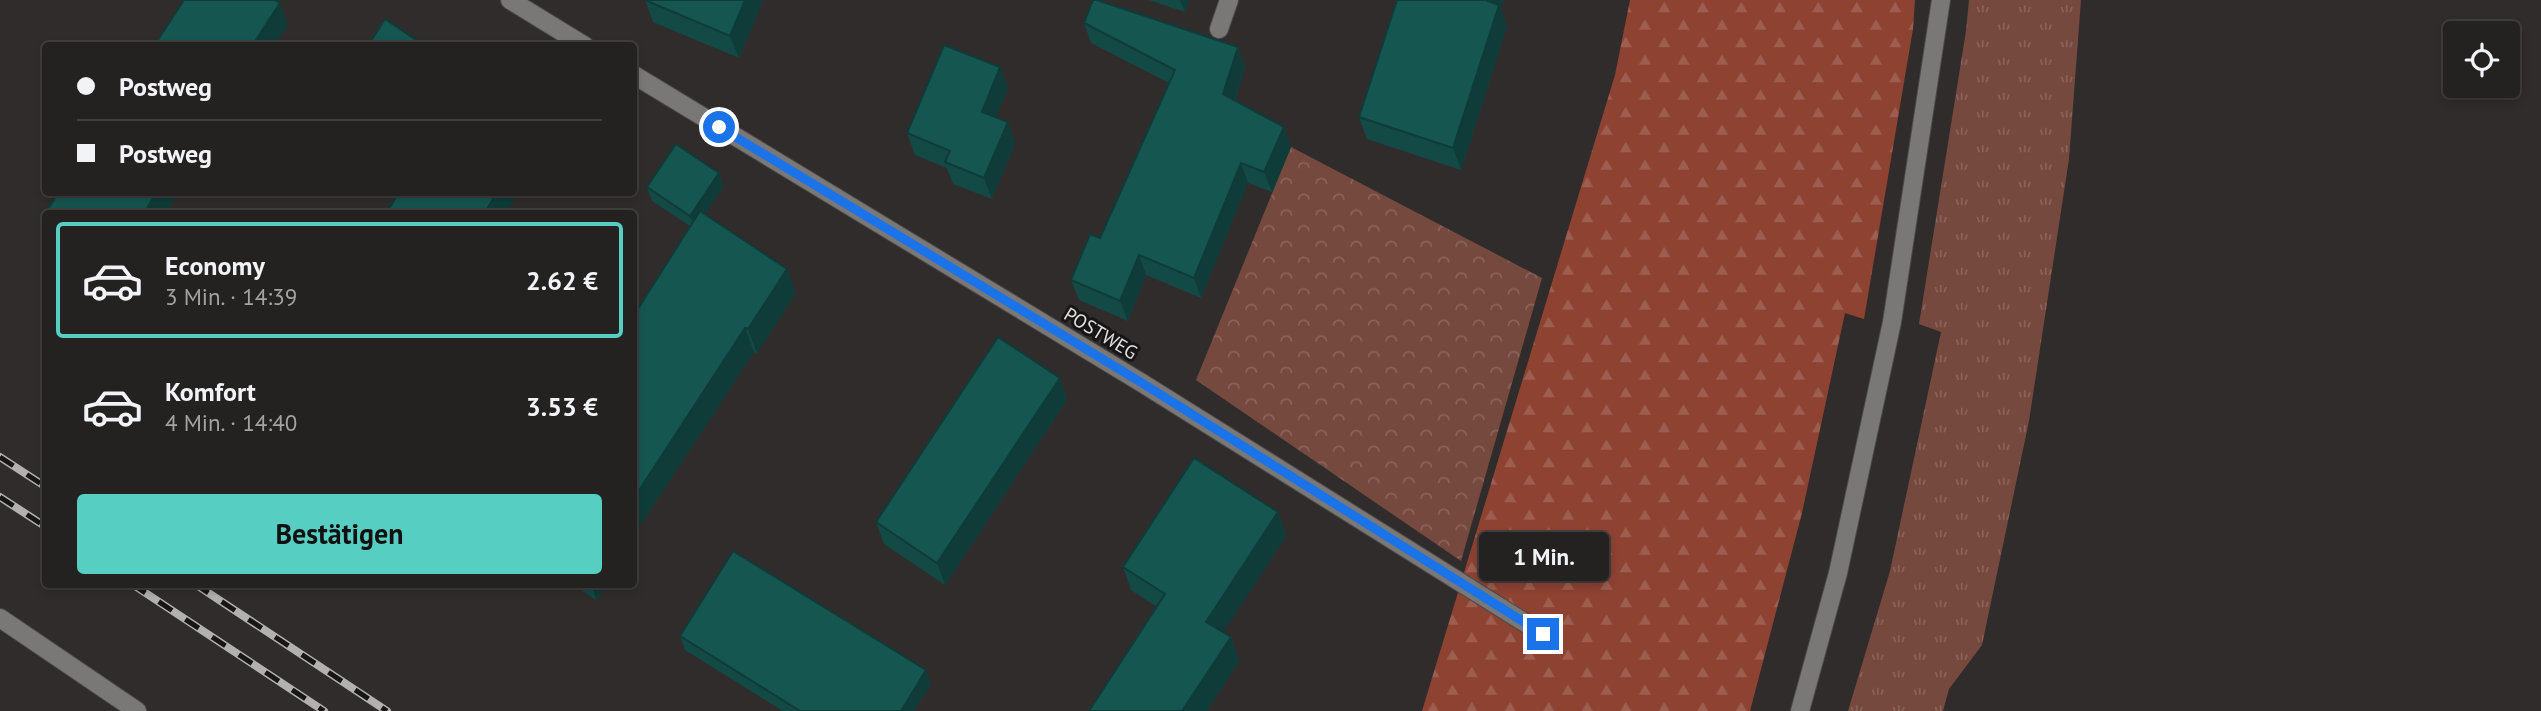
<!DOCTYPE html>
<html lang="de">
<meta charset="utf-8">
<style>
:root{--surface:#242121;--page:#2c292a;--text:#f1f3f6;--muted:#a3a3a5;--line:#413e3f;--accent:#57cec2}
body{margin:0;font-family:"PT Sans",sans-serif;background:var(--page);color:var(--text);height:100vh;display:flex;flex-direction:column;font-size:26px;white-space:nowrap}
*{box-sizing:border-box;margin:0}
p{font-size:23px;color:var(--muted)}
.icon{flex:none;width:38px;height:38px;fill:none;stroke:currentColor;stroke-width:2;stroke-linecap:round;stroke-linejoin:round}
.map{position:relative;flex:1;overflow:hidden}
.drawer{position:absolute;left:42px;top:210px;width:595px;height:378px;display:flex;flex-direction:column;background:var(--surface);border-radius:7px;box-shadow:0 4px 10px #0003,0 0 0 2px var(--line)}
.drawer>*{flex:none}
.guide{position:absolute;left:42px;top:42px;width:595px;height:154px;border-radius:7px;box-shadow:0 4px 10px #0003,0 0 0 2px var(--line);display:grid;align-content:center;height:154px;padding:0 35px;background:var(--surface)}
.buttons{position:absolute;left:2443px;top:21px;display:grid;gap:14px}
.buttons a{display:grid;place-items:center;width:77px;height:77px;border-radius:7px;background:var(--surface);box-shadow:0 4px 10px #0003,0 0 0 2px var(--line);font-size:35px}
.end{position:absolute;width:32px;height:32px;margin:-16px;border:9px solid #1a73e8;background:#fff;box-shadow:0 0 0 4px #fff}
.from{border-radius:50%}
.bubble{position:absolute;height:49px;border-radius:7px;background:var(--surface);box-shadow:0 4px 10px #0003,0 0 0 2px var(--line);font-size:23px;font-weight:700;line-height:49px;text-align:center}
.guide b{display:flex;align-items:center;gap:24px;height:66px;font-size:26px}
.guide b+b{border-top:2px solid var(--line)}
.guide i{width:18px;height:18px;background:var(--text)}
ul{padding:12px 0 0;list-style:none}
li{display:flex;align-items:center;gap:21px;height:116px;margin:0 14px 10px;padding:0 21px;border:4px solid transparent;border-radius:7px}
li div{flex:1}
li b{display:block;font-size:26px}
li em{font-style:normal;font-weight:700}
li.selected{border-color:var(--accent)}
li>.icon{width:63px;height:63px;stroke-width:1.5}
.action{display:flex;gap:14px;margin-top:auto;padding:14px 35px}
.action a{flex:1;height:80px;border-radius:7px;background:var(--accent);color:#111;font-size:28px;font-weight:700;line-height:80px;text-align:center}
.map>svg:first-child{display:block}
.grass{fill:url(#grass-tufts)}
.forest{fill:url(#forest-firs)}
.park{fill:url(#park-crowns)}
.lines{fill:none;stroke-linecap:round;stroke-linejoin:round}
.minor-casing{stroke:#4c4949;stroke-width:20}
.minor{stroke:#7a7877;stroke-width:18}
.rail-casing{stroke:#b3b0b0;stroke-width:8}
.rail{stroke:#171515;stroke-width:5;stroke-dasharray:16;stroke-linecap:butt}
.wall{fill:#134a45}
.shaded-wall{fill:#0f3c38}
.building{fill:#165650;stroke:#0f3c38;stroke-width:2}
.route{stroke:#1a73e8;stroke-width:9}
.labels{text-anchor:middle;dominant-baseline:central;stroke-width:6;stroke-linejoin:round;paint-order:stroke}
.street-label{font-size:19px;fill:#e2e0e0;stroke:#171515}
</style>
<div class="map">
<svg width="2541" height="711" viewBox="0 0 2541 711">
<defs>
<pattern id="grass-tufts" width="24" height="20" patternUnits="userSpaceOnUse" patternTransform="scale(1.75)"><rect width="24" height="20" fill="#76493f"/><path d="M3 7l-1-3M5 7V3M7 7l1-3M15 17l-1-3M17 17v-4M19 17l1-3" fill="none" stroke="#89635a"/></pattern>
<pattern id="forest-firs" width="22" height="20" patternUnits="userSpaceOnUse" patternTransform="scale(1.75)"><rect width="22" height="20" fill="#8d4232"/><path d="M5 1l3.5 6h-7zM16 11l3.5 6h-7z" fill="#9d5d4f"/></pattern>
<pattern id="park-crowns" width="20" height="18" patternUnits="userSpaceOnUse" patternTransform="scale(1.75)"><rect width="20" height="18" fill="#76493f"/><path d="M2 6a3 3 0 1 1 6 0M12 15a3 3 0 1 1 6 0" fill="none" stroke="#89635a"/></pattern>
</defs>
<rect width="100%" height="100%" fill="#302c2c"/>
<path class="grass" d="M 1969,0 L 2081,0 L 2069,159 L 2029,421 L 1982,645 L 1949,689 L 1943,711 L 1848,711 L 1890,571 L 1941,332 L 1919,324 L 1966,31 Z"/>
<path class="forest" d="M 1630,0 L 1915,0 L 1913,29 L 1864,319 L 1845,313 L 1802,513 L 1750,711 L 1422,711 L 1615,75 Z"/>
<path class="park" d="M 1291,147 L 1542,278 L 1461,561 L 1196,380 Z"/>
<g class="lines">
<g class="minor-casing">
<path id="minor" d="M 510,0 L 585,46
M 1219,29 L 1229,0
M 634,75 L 1142,383 L 1543,634
M 0,618 L 137,711
M 1800,711 L 1838,573 L 1892,322 L 1941,0"/>
</g>
<use href="#minor" class="minor"/>
<g class="rail-casing">
<path id="rail" d="M 0,457 L 46,487
M 0,497 L 46,527
M 132,584 L 324,711
M 195,584 L 387,711"/>
</g>
<use href="#rail" class="rail"/>
</g>
<path class="wall" d="M 645,0 L 763,0 L 739,58 L 653,22 Z
M 1149,0 L 1189,0 L 1185,12 Z
M 1397,0 L 1504,0 L 1501,10 L 1507,27 L 1461,170 L 1367,139 L 1359,117 Z
M 1084,23 L 1238,47 L 1245,67 L 1235,100 L 1284,127 L 1291,147 L 1272,192 L 1248,183 L 1201,298 L 1146,275 L 1128,321 L 1079,300 L 1071,280 L 1100,238 L 1169,83 L 1091,43 Z
M 1000,67 L 1008,88 L 996,117 L 1008,122 L 1015,143 L 992,199 L 953,184 L 947,168 L 915,155 L 907,133 Z
M 719,173 L 723,187 L 705,214 L 796,293 L 757,353 L 754,352 L 634,535 L 634,315 L 690,226 L 652,201 L 647,187 Z
M 59,192 L 179,192 L 165,214 L 46,214 L 46,235 L 40,221 Z
M 1060,378 L 1067,400 L 945,585 L 884,544 L 876,522 Z
M 1278,512 L 1286,536 L 1223,632 L 1231,637 L 1239,661 L 1207,711 L 1089,711 L 1157,607 L 1131,590 L 1123,567 Z
M 572,584 L 607,584 L 596,600 Z
M 680,636 L 931,684 L 914,711 L 783,711 L 685,650 Z"/>
<path class="shaded-wall" d="M 745,0 L 763,0 L 739,58 L 730,36 Z
M 1180,0 L 1189,0 L 1185,12 Z
M 1489,0 L 1504,0 L 1501,10 L 1507,27 L 1461,170 L 1453,148 Z
M 280,3 L 288,25 L 274,46 L 252,46 Z
M 1238,47 L 1245,67 L 1230,114 L 1223,94 Z
M 1000,67 L 1008,88 L 990,133 L 982,112 Z
M 1008,122 L 1015,143 L 992,199 L 984,178 Z
M 1284,127 L 1291,147 L 1272,192 L 1264,172 Z
M 1241,163 L 1248,183 L 1201,298 L 1194,278 Z
M 719,173 L 723,187 L 695,229 L 690,216 Z
M 157,192 L 179,192 L 165,214 L 143,214 Z
M 497,192 L 518,192 L 505,214 L 484,214 Z
M 1139,255 L 1146,275 L 1128,321 L 1120,301 Z
M 787,269 L 796,293 L 757,353 L 748,329 Z
M 745,328 L 754,352 L 634,535 L 634,498 Z
M 1060,378 L 1067,400 L 945,585 L 937,563 Z
M 1278,512 L 1286,536 L 1215,645 L 1206,622 Z
M 591,584 L 607,584 L 596,600 Z
M 1231,637 L 1239,661 L 1207,711 L 1182,711 Z
M 926,670 L 931,684 L 914,711 L 901,711 Z"/>
<path class="building" d="M 184,0 L 275,0 L 280,3 L 252,46 L 154,46 Z
M 645,0 L 745,0 L 730,36 Z
M 1093,0 L 1097,0 L 1238,47 L 1223,94 L 1284,127 L 1264,172 L 1241,163 L 1194,278 L 1139,255 L 1120,301 L 1071,280 L 1090,234 L 1100,238 L 1175,70 L 1084,23 Z
M 1397,0 L 1489,0 L 1488,1 L 1499,5 L 1453,148 L 1359,117 Z
M 385,19 L 425,46 L 368,46 Z
M 944,45 L 1000,67 L 982,112 L 1008,122 L 984,178 L 945,162 L 950,151 L 907,133 Z
M 676,144 L 719,173 L 690,216 L 647,187 Z
M 59,192 L 157,192 L 143,214 L 46,214 L 46,224 L 40,221 Z
M 399,192 L 497,192 L 484,214 L 386,214 Z
M 700,211 L 787,269 L 748,329 L 745,328 L 634,498 L 634,315 Z
M 998,337 L 1060,378 L 937,563 L 876,522 Z
M 1194,458 L 1278,512 L 1206,622 L 1231,637 L 1182,711 L 1089,711 L 1165,594 L 1123,567 Z
M 733,551 L 926,670 L 901,711 L 800,711 L 680,636 Z"/>
<g class="lines">
<path class="route" d="M 719,127 L 1142,383 L 1543,634"/>
</g>
<g class="labels">
<g class="street-label">
<text transform="translate(1101 333) rotate(31)">POSTWEG</text>
</g>
</g>
</svg>
<div class="buttons">
<a><svg class="icon" aria-label="locate" viewBox="0 0 24 24"><circle cx="12" cy="12" r="6"/><path d="M12 2v4M12 18v4M2 12h4M18 12h4"/></svg></a>
</div>
<i class="end from" style="left:719px;top:127px"></i>
<i class="end" style="left:1543px;top:634px"></i>
<div class="bubble" style="left:1479px;top:532px;width:130px">1 Min.</div>
<div class="guide">
<b><i class="from"></i>Postweg</b>
<b><i></i>Postweg</b>
</div>
<section class="drawer">
<ul>
<li class="selected"><svg class="icon" aria-label="car" viewBox="0 0 24 24"><path d="M5 17H2v-5l4-1 3-4h7l3 4 3 1v5h-3M9 17h6M6 11h13"/><circle cx="7" cy="17" r="2"/><circle cx="17" cy="17" r="2"/></svg><div><b>Economy</b><p>3 Min. · 14:39</p></div><em>2.62 €</em></li>
<li><svg class="icon" aria-label="car" viewBox="0 0 24 24"><path d="M5 17H2v-5l4-1 3-4h7l3 4 3 1v5h-3M9 17h6M6 11h13"/><circle cx="7" cy="17" r="2"/><circle cx="17" cy="17" r="2"/></svg><div><b>Komfort</b><p>4 Min. · 14:40</p></div><em>3.53 €</em></li>
</ul>
<div class="action"><a>Bestätigen</a></div>
</section>
</div>
